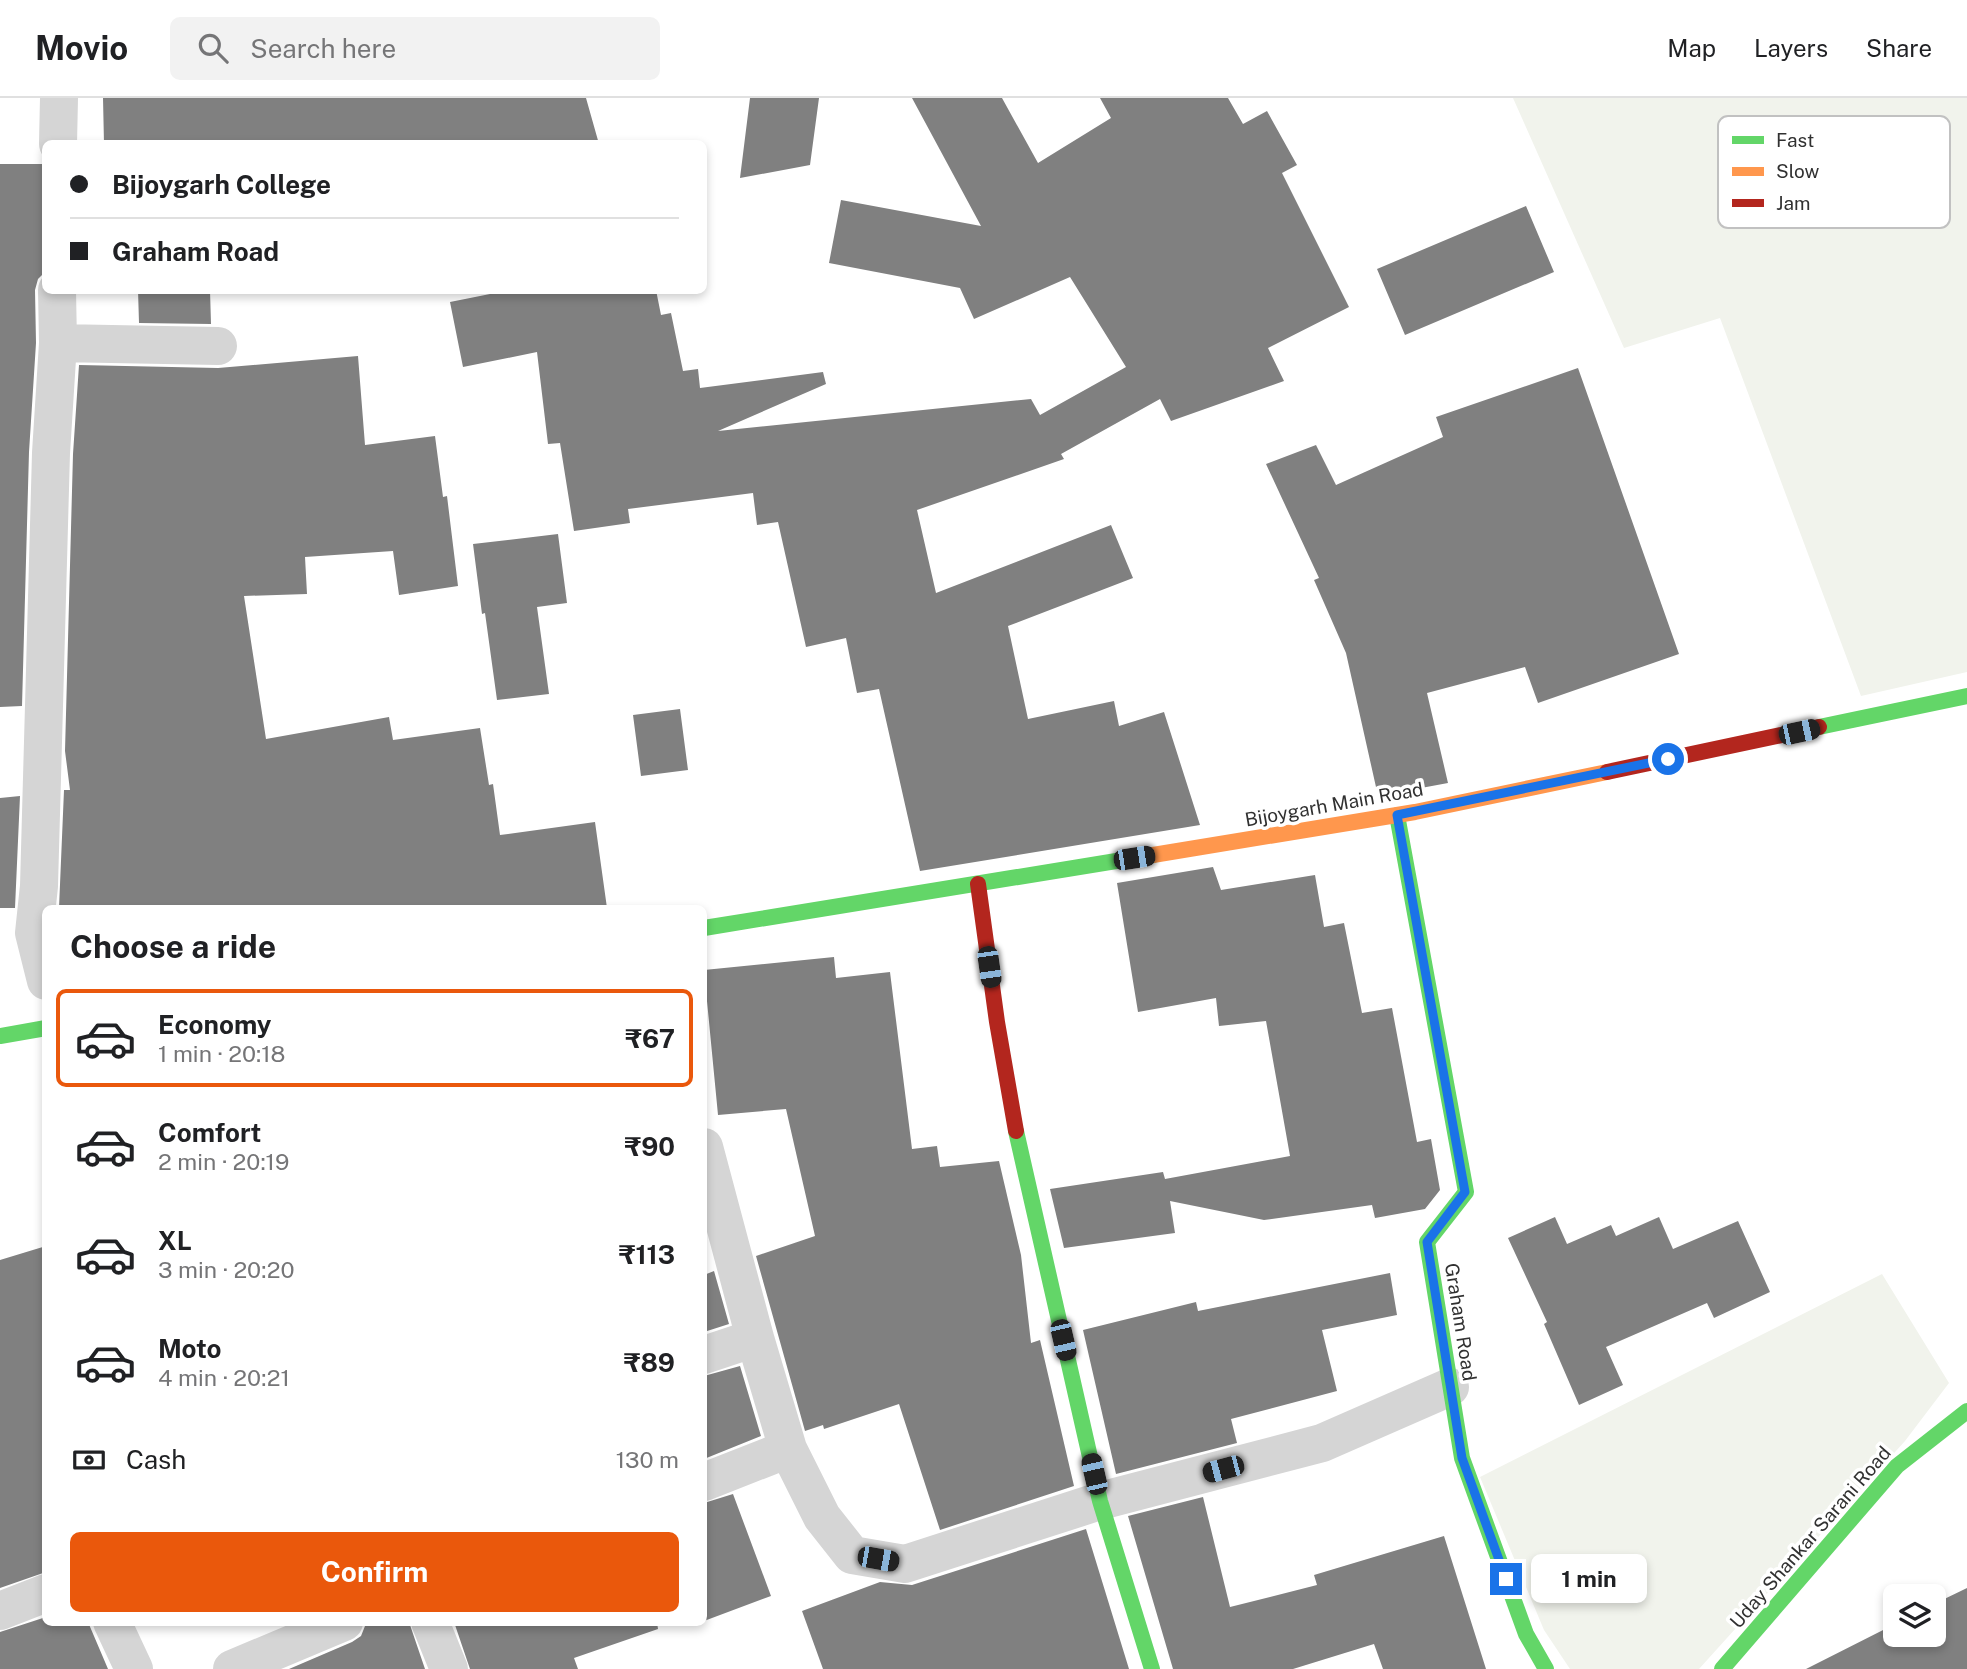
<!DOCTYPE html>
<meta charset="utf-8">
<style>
:root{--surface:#fff;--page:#f2f2f2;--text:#202124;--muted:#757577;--line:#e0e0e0;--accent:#ea580c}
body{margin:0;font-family:"Public Sans",sans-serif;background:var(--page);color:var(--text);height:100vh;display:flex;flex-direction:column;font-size:26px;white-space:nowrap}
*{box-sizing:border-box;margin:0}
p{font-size:23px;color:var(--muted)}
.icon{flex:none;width:38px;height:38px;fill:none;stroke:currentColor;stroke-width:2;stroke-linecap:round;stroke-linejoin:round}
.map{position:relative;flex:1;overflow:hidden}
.panel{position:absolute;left:42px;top:807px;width:665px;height:721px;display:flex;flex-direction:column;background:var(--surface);border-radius:10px;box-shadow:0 4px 10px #0003}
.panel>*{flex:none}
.banner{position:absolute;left:42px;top:42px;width:665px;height:154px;border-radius:10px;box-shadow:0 4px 10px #0003;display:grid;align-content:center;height:154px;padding:0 28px;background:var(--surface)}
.buttons{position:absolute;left:1883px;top:1486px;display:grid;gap:14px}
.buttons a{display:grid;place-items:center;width:63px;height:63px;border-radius:10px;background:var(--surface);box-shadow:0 4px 10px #0003;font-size:35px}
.end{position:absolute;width:32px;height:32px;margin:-16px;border:9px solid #1a73e8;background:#fff;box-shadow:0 0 0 4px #fff}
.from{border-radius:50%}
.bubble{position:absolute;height:49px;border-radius:10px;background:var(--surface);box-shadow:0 4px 10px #0003;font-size:23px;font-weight:700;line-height:49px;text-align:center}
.car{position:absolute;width:21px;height:42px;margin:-21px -10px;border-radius:9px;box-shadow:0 0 5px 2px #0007;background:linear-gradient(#222 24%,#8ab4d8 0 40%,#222 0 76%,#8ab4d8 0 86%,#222 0)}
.banner b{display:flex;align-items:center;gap:24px;height:66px;font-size:26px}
.banner b+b{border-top:2px solid var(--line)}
.banner i{width:18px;height:18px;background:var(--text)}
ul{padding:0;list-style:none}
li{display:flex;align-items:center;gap:21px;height:98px;margin:0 14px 10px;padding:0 14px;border:4px solid transparent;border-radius:10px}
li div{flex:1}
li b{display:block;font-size:26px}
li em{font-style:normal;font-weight:700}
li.on{border-color:var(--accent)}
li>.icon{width:63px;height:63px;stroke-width:1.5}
h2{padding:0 28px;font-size:32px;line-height:84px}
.pay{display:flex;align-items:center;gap:18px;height:77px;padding:0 28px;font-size:26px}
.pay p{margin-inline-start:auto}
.cta{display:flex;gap:14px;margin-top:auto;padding:14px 28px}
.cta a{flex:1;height:80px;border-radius:10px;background:var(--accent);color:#fff;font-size:28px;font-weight:700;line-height:80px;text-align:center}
header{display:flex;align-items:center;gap:42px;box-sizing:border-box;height:98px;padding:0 35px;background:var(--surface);border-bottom:2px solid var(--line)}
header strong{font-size:33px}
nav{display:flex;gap:38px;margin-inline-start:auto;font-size:24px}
.search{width:490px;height:63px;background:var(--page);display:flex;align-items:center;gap:18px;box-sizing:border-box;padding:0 24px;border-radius:10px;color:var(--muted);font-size:26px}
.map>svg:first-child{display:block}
.green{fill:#f1f3ec}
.building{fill:#808080}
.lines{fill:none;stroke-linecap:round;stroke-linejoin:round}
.street{stroke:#d5d5d5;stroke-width:38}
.fast{stroke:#63d668;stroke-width:16}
.slow{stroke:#ff974d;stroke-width:16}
.jam{stroke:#b3261e;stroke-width:16}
.route{stroke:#1a73e8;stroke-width:9}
.labels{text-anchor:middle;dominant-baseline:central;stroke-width:7;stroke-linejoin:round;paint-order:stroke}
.street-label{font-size:19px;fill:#313131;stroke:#fff}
.key{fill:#fff;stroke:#c1c1c1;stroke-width:2}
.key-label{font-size:19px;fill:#313131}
</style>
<header>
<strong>Movio</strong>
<div class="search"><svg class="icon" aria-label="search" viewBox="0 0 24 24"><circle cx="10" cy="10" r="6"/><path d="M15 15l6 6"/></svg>Search here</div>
<nav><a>Map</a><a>Layers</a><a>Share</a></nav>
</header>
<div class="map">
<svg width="1967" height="1571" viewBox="0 0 1967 1571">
<rect width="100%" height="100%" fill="#fff"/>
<path class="green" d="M 1513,0 L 1967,0 L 1967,574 L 1861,598 L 1720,220 L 1624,250 Z
M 1882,1176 L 1949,1285 L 1905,1343 L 1699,1571 L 1570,1571 L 1544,1532 L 1480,1379 Z"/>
<path class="building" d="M 103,0 L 586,0 L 599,46 L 104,46 Z
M 750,0 L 819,0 L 810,67 L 740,80 Z
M 912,0 L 1002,0 L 1038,65 L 1111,20 L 1100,0 L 1228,0 L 1243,26 L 1267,13 L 1297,67 L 1282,75 L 1349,209 L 1268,250 L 1284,283 L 1171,323 L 1160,301 L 1061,356 L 1064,361 L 917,412 L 936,495 L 1111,427 L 1133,480 L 1008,528 L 1028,621 L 1114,603 L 1119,628 L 1164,614 L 1200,727 L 920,773 L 879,591 L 857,595 L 846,540 L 806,549 L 778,424 L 757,427 L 753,395 L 628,411 L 630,425 L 574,433 L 560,345 L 548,346 L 537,254 L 463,269 L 450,204 L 510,192 L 656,192 L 661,217 L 671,215 L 683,273 L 698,271 L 700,290 L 823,274 L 826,286 L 718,333 L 1031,301 L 1040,317 L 1126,269 L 1070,179 L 974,221 L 960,190 L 829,165 L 841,102 L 981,128 Z
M 0,66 L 46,66 L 46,173 L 38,181 L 35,192 L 36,245 L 29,354 L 22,608 L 0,609 Z
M 1526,108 L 1554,174 L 1405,237 L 1377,171 Z
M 138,192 L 210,192 L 211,226 L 139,225 Z
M 358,258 L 365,347 L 435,338 L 443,399 L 447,398 L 458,488 L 399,497 L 393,453 L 305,459 L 307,496 L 244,498 L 266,641 L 389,619 L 393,642 L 480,630 L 489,687 L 493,686 L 500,737 L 595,724 L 607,810 L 59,810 L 64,692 L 70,692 L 65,653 L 73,356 L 79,267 L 218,270 Z
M 1578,270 L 1679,556 L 1538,605 L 1525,569 L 1427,595 L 1448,685 L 1378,698 L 1346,555 L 1314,482 L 1319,480 L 1266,366 L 1316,347 L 1336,387 L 1443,339 L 1436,319 Z
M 558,436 L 567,505 L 537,509 L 549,596 L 497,602 L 485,515 L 482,516 L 473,446 Z
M 680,611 L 688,672 L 641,678 L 633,617 Z
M 20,698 L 15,810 L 0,810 L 0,700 Z
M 1213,769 L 1221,792 L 1315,777 L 1324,829 L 1344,825 L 1362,915 L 1392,910 L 1417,1044 L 1431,1041 L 1440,1092 L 1425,1111 L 1375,1120 L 1372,1107 L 1264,1122 L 1170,1103 L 1175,1135 L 1064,1150 L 1050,1091 L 1163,1074 L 1165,1081 L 1290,1058 L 1266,923 L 1219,928 L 1216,900 L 1138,914 L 1117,785 Z
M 834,859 L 836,880 L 890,874 L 912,1051 L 937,1048 L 940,1069 L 999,1063 L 1021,1157 L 1031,1245 L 1040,1242 L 1074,1388 L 940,1432 L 899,1306 L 824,1331 L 823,1327 L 805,1333 L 756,1158 L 815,1138 L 786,1011 L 718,1017 L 704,872 Z
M 1555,1119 L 1567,1146 L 1611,1127 L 1616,1138 L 1659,1119 L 1673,1151 L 1738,1123 L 1770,1194 L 1714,1220 L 1707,1205 L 1606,1249 L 1623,1287 L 1579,1307 L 1544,1226 L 1547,1224 L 1508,1140 Z
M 46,1148 L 46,1474 L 0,1490 L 0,1162 Z
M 714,1173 L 729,1226 L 704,1234 L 704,1177 Z
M 1390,1175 L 1397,1217 L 1322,1232 L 1337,1293 L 1231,1321 L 1237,1345 L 1116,1376 L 1083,1232 L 1196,1204 L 1198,1213 Z
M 740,1268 L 761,1338 L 704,1361 L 704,1278 Z
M 733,1396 L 771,1498 L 704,1523 L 704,1405 Z
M 1203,1399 L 1230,1509 L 1317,1487 L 1314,1477 L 1444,1438 L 1486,1571 L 1383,1571 L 1374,1546 L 1293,1571 L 1173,1571 L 1128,1418 Z
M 1086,1431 L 1129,1571 L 823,1571 L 802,1513 L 880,1484 L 912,1487 Z
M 1967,1490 L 1967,1571 L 1806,1571 L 1895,1526 L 1895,1536 L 1934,1536 L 1934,1506 Z
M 46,1519 L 46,1524 L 88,1524 L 108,1571 L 0,1571 L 0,1534 Z
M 375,1524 L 409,1524 L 425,1571 L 289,1571 L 352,1544 L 361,1538 L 365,1528 Z
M 454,1524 L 657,1524 L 658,1531 L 574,1560 L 578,1571 L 470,1571 Z"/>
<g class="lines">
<path class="street" d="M 58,46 L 59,0
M 58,245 L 218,248
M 46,883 L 34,835 L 39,788 L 51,355 L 58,245 L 57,192
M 704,1049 L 755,1240 L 788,1351 L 704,1384
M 704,1257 L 755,1240
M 788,1351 L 822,1419 L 852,1457 L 905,1466 L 1100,1403 L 1322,1345 L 1450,1289
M 0,1513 L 46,1495
M 112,1524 L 134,1571
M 430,1524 L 449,1571
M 232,1571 L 344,1524"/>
<path class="fast" d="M 1819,629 L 1967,598
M 1397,717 L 1466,1094 L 1427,1144 L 1462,1360 L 1526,1536 L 1546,1571
M 704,830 L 1153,757
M 0,938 L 46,930
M 1016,1033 L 1100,1403 L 1152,1571
M 1722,1571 L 1897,1368 L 1967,1313"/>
<path class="slow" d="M 1153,757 L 1415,714 L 1607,674"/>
<path class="jam" d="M 1607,674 L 1819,629
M 978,786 L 997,924 L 1016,1033"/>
</g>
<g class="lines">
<path class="route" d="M 1506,1481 L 1462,1360 L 1427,1144 L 1465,1094 L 1397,717 L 1668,661"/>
</g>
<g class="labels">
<g class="street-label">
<text transform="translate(1334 706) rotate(-10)">Bijoygarh Main Road</text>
<text transform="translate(1461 1224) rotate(81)">Graham Road</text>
<text transform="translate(1810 1439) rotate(-49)">Uday Shankar Sarani Road</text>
</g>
</g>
<rect x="1718" y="18" width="232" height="112" rx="10" class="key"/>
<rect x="1732" y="38" width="32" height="8" fill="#63d668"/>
<rect x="1732" y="69" width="32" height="9" fill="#ff974d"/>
<rect x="1732" y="101" width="32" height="8" fill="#b3261e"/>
<g class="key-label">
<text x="1776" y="49">Fast</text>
<text x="1776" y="80">Slow</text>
<text x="1776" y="112">Jam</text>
</g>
</svg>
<div class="buttons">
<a><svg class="icon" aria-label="layers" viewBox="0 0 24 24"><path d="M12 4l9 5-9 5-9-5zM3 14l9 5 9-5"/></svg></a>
</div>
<i class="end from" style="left:1668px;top:661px"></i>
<i class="end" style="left:1506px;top:1481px"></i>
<div class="bubble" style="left:1531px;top:1456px;width:116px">1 min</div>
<i class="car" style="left:1799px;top:634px;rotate:78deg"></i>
<i class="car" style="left:1134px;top:760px;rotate:81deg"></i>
<i class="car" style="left:989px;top:869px;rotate:172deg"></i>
<i class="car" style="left:1063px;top:1242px;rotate:167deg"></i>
<i class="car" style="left:1223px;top:1371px;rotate:255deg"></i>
<i class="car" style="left:1094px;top:1376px;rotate:347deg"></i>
<i class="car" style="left:878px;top:1461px;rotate:100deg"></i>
<div class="banner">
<b><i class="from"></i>Bijoygarh College</b>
<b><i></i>Graham Road</b>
</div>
<section class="panel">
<h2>Choose a ride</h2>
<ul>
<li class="on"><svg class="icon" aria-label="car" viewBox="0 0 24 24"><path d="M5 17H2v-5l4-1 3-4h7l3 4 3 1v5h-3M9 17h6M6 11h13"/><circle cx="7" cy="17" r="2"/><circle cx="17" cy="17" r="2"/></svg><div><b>Economy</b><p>1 min · 20:18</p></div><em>₹67</em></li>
<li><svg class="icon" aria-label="car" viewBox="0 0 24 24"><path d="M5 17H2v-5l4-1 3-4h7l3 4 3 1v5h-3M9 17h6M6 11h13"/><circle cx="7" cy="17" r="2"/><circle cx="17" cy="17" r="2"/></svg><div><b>Comfort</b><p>2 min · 20:19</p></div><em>₹90</em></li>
<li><svg class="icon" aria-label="car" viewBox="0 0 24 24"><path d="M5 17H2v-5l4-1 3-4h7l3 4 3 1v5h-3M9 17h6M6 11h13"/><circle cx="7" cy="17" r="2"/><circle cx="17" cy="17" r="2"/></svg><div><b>XL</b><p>3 min · 20:20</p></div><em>₹113</em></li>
<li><svg class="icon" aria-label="car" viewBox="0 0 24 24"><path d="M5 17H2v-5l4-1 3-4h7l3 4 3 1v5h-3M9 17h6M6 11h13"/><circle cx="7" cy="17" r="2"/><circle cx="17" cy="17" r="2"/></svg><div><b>Moto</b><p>4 min · 20:21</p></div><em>₹89</em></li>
</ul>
<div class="pay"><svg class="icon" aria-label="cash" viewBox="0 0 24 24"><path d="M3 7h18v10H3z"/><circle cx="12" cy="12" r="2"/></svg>Cash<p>130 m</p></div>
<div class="cta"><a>Confirm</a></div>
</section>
</div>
